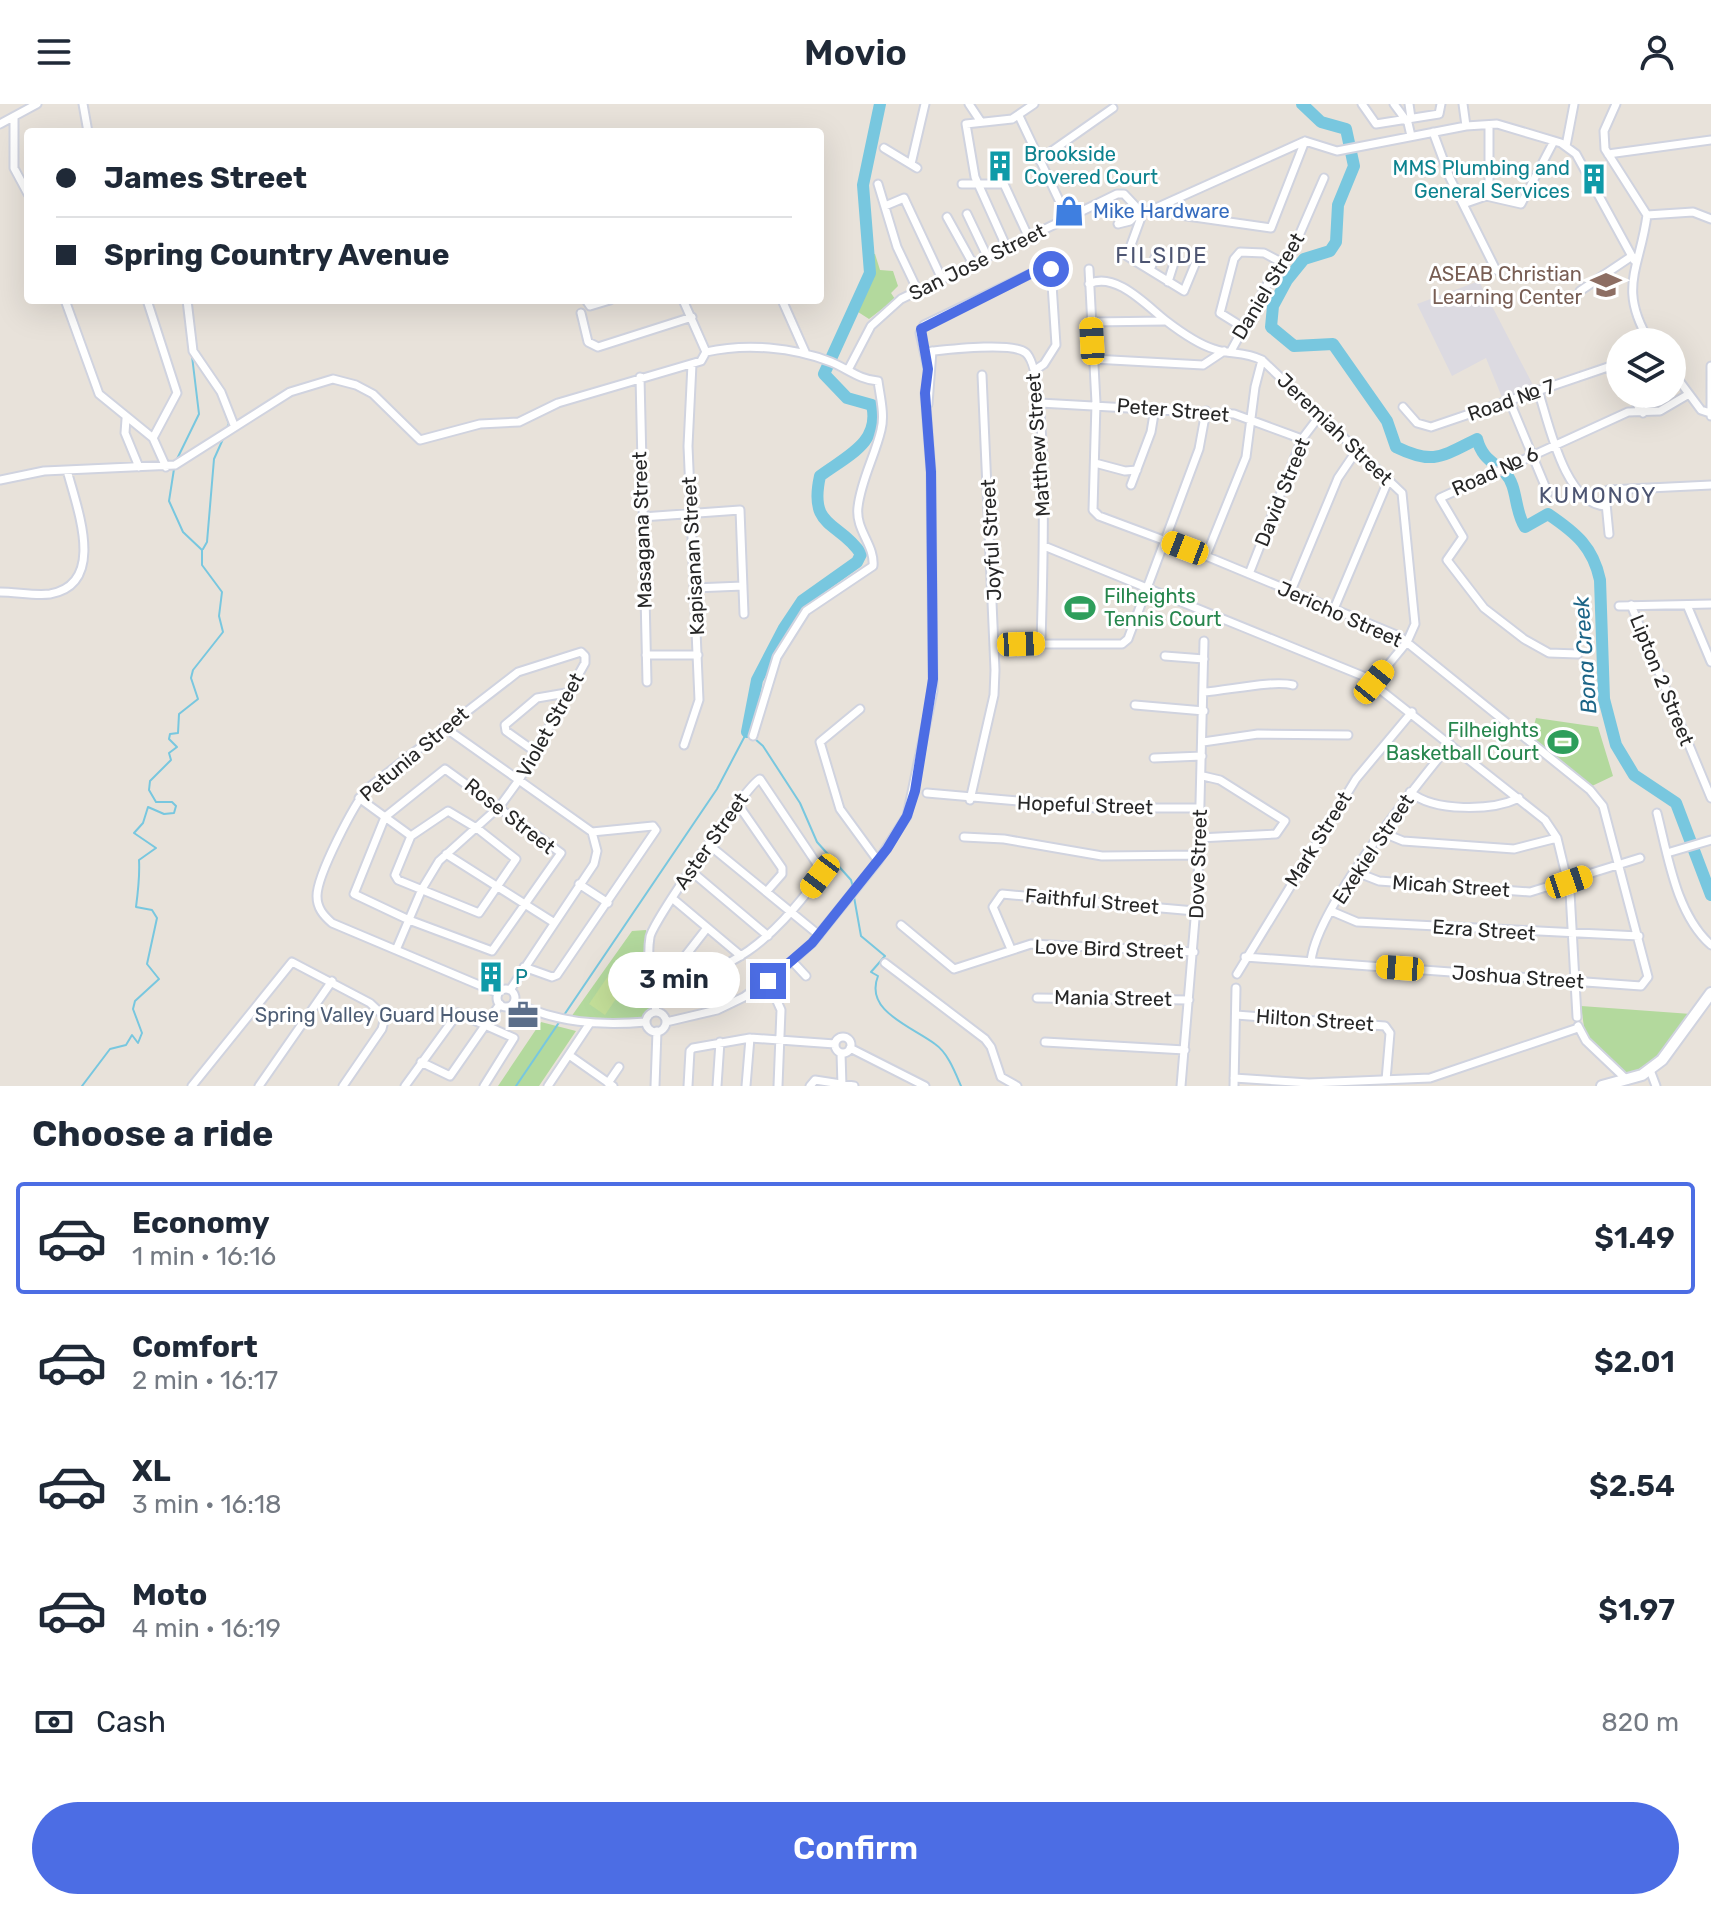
<!DOCTYPE html>
<meta charset="utf-8">
<style>
:root{--surface:#fff;--page:#f6f6f7;--text:#1f2937;--muted:#747a83;--line:#e0e1e3;--accent:#4c6de4}
body{margin:0;font-family:Rubik,sans-serif;background:var(--page);color:var(--text);height:100vh;display:flex;flex-direction:column;font-size:30px;white-space:nowrap}
*{box-sizing:border-box;margin:0}
p{font-size:26px;color:var(--muted)}
.icon{flex:none;width:44px;height:44px;fill:none;stroke:currentColor;stroke-width:2;stroke-linecap:round;stroke-linejoin:round}
.map{position:relative;height:982px;overflow:hidden}
.panel{display:flex;flex-direction:column;background:var(--surface);flex:1}
.panel>*{flex:none}
.hud{position:absolute;left:24px;top:24px;width:800px;height:176px;border-radius:8px;box-shadow:0 8px 32px #0002;display:grid;align-content:center;height:176px;padding:0 32px;background:var(--surface)}
.tools{position:absolute;left:1606px;top:224px;display:grid;gap:16px}
.tools a{display:grid;place-items:center;width:80px;height:80px;border-radius:50%;background:var(--surface);box-shadow:0 8px 32px #0002;font-size:40px}
.end{position:absolute;width:36px;height:36px;margin:-18px;border:10px solid #4c6de4;background:#fff;box-shadow:0 0 0 4px #fff}
.from{border-radius:50%}
.bubble{position:absolute;height:56px;border-radius:28px;background:var(--surface);box-shadow:0 8px 32px #0002;font-size:26px;font-weight:600;line-height:56px;text-align:center}
.car{position:absolute;width:24px;height:48px;margin:-24px -12px;border-radius:10px;box-shadow:0 0 6px 2px #0007;background:linear-gradient(#f5c518 24%,#345 0 40%,#f5c518 0 76%,#345 0 86%,#f5c518 0)}
.hud b{display:flex;align-items:center;gap:28px;height:76px;font-size:30px}
.hud b+b{border-top:2px solid var(--line)}
.hud i{width:20px;height:20px;background:var(--text)}
ul{padding:0;list-style:none}
li{display:flex;align-items:center;gap:24px;height:112px;margin:0 16px 12px;padding:0 16px;border:4px solid transparent;border-radius:8px}
li div{flex:1}
li b{display:block;font-size:30px}
li em{font-style:normal;font-weight:600}
li.on{border-color:var(--accent)}
li>.icon{width:72px;height:72px;stroke-width:1.5}
h2{padding:0 32px;font-size:36px;line-height:96px}
.pay{display:flex;align-items:center;gap:20px;height:88px;padding:0 32px;font-size:30px}
.pay p{margin-inline-start:auto}
.action{display:flex;gap:16px;margin-top:auto;padding:16px 32px}
.action a{flex:1;height:92px;border-radius:48px;background:var(--accent);color:#fff;font-size:32px;font-weight:600;line-height:92px;text-align:center}
header{display:flex;justify-content:space-between;align-items:center;height:104px;padding:0 32px;background:var(--surface);font-size:36px;font-weight:600}
.map>svg:first-child{display:block}
.industrial{fill:#dcdae1}
.green{fill:#b3d99d}
.pitch{fill:#c4df99}
.lines{fill:none;stroke-linecap:round;stroke-linejoin:round}
.stream{stroke:#78c7df;stroke-width:2}
.river{stroke:#78c7df;stroke-width:12}
.street-casing{stroke:#d0d3df;stroke-width:11}
.secondary-casing{stroke:#d0d3df;stroke-width:14}
.street{stroke:#fff;stroke-width:7}
.secondary{stroke:#fff;stroke-width:10}
.route{stroke:#4c6de4;stroke-width:10}
.labels{text-anchor:middle;dominant-baseline:central;stroke-width:6;stroke-linejoin:round;paint-order:stroke}
.culture-label{font-size:20px;fill:#0d838f;stroke:#fff;text-anchor:start}
.shop-label{font-size:20px;fill:#366cbe;stroke:#fff;text-anchor:start}
.street-label{font-size:20px;fill:#272727;stroke:#fff}
.education-label{font-size:20px;fill:#785e54;stroke:#fff;text-anchor:end}
.leisure-label{font-size:20px;fill:#27864d;stroke:#fff;text-anchor:start}
.service-label{font-size:20px;fill:#4e5e75;stroke:#fff;text-anchor:end}
.neighbourhood-label{font-size:22px;letter-spacing:2px;fill:#4d5572;stroke:#fff}
.water-label{font-size:22px;font-style:italic;fill:#1c6587;stroke:#fff}
</style>
<header><svg class="icon" aria-label="menu" viewBox="0 0 24 24"><path d="M4 6h16M4 12h16M4 18h16"/></svg>Movio<svg class="icon" aria-label="person" viewBox="0 0 24 24"><circle cx="12" cy="8" r="4"/><path d="M4 21q1-7 8-7t8 7"/></svg></header>
<div class="map">
<svg width="1711" height="982" viewBox="0 0 1711 982">
<rect width="100%" height="100%" fill="#e8e2da"/>
<path class="industrial" d="M 1479,177 L 1535,285 L 1503,296 L 1486,254 L 1452,272 L 1417,200 Z"/>
<path class="green" d="M 870,150 L 875,150 L 880,166 L 893,167 L 898,182 L 891,189 L 895,195 L 869,215 L 855,206 L 870,177 Z
M 1536,614 L 1598,623 L 1613,672 L 1592,682 L 1531,632 Z
M 646,826 L 651,906 L 640,915 L 571,913 L 632,827 Z
M 1581,902 L 1691,910 L 1666,947 L 1628,972 L 1585,930 Z
M 541,918 L 576,927 L 539,982 L 498,982 Z"/>
<path class="pitch" d="M 608,872 L 624,883 L 605,911 L 589,900 Z"/>
<g class="lines">
<path class="stream" d="M 186,212 L 188,230
M 220,294 L 229,320 L 226,325
M 177,355 L 199,310 L 192,252
M 203,445 L 207,438 L 214,355 L 223,335
M 854,793 L 861,832 L 885,852 L 871,868 L 878,872 C 864,907 911,922 935,940 C 948,949 955,968 961,982
M 82,982 L 110,945 L 126,941 L 132,931 L 138,939 L 142,929 L 133,905 L 135,897 L 159,875 L 147,860 L 157,814 L 152,806 L 136,803 C 138,788 140,773 139,756 L 156,744 L 134,729 L 143,719 L 148,703 L 164,710 L 174,709 L 176,702 L 172,698 L 156,698 L 149,686 L 150,677 L 171,656 L 169,649 L 177,643 L 169,635 L 170,630 L 178,629 L 179,610 L 198,595 L 191,574 L 193,566 L 223,528 L 219,512 L 222,488 L 202,461 L 202,446 L 183,428 L 169,397 L 174,365
M 516,982 L 717,685 L 747,628 L 763,642 L 800,699 L 817,738 L 851,776 L 853,783"/>
<path class="river" d="M 1302,0 L 1321,18 L 1346,25 L 1354,62 L 1338,101 L 1336,138 L 1330,147 L 1304,155 L 1287,176 L 1273,202 L 1271,223 L 1294,242 L 1333,240 L 1387,317 L 1396,343 C 1433,361 1441,353 1477,335 C 1482,354 1492,357 1505,369 C 1518,382 1514,407 1525,423 L 1548,410 C 1576,429 1593,443 1600,476 L 1604,595 L 1616,641 L 1634,671 L 1676,699 L 1711,791
M 747,628 L 757,576 L 784,524 L 802,497 L 857,458 L 861,450 C 840,417 808,426 820,372 C 847,352 881,338 872,301 L 847,294 L 824,270 L 870,169 L 863,81 L 880,0"/>
<g class="street-casing">
<path id="street" d="M 83,0 L 88,28
M 969,0 L 981,18
M 1362,0 L 1376,20 L 1439,10 L 1441,0
M 1394,0 L 1408,19 L 1411,32
M 1409,0 L 1411,14
M 1463,0 L 1466,22
M 1616,0 L 1604,27 L 1605,45 L 1647,111 C 1640,165 1617,184 1650,238
M 1019,12 L 1067,113
M 14,14 L 14,64 L 28,90
M 0,20 L 37,0
M 1433,28 L 1450,74 L 1496,166
M 1566,42 L 1574,0
M 884,44 L 917,64
M 1608,50 L 1711,36
M 1039,56 L 1113,4
M 911,60 L 925,0
M 878,80 L 897,143 L 917,185
M 962,80 L 1004,80 L 1028,132
M 1489,92 L 1489,21
M 1463,100 L 1486,92 L 1521,100 L 1554,37
M 885,102 L 904,94 L 941,173
M 1152,107 L 1271,124 L 1305,37
M 1143,108 L 1127,152 L 1184,187 L 1201,146
M 967,110 L 987,152
M 1647,111 L 1693,108 L 1711,115
M 947,113 L 972,158
M 1118,120 L 1130,117 L 1140,107
M 1006,142 L 975,73 L 966,20 L 1012,15 L 1034,0
M 1089,165 L 1096,299 L 1093,406 L 1099,412 L 1206,452 L 1399,532 L 1590,686 L 1603,702 L 1648,873 L 1641,882 L 1245,853
M 1150,166 L 1158,146
M 1168,178 L 1174,159
M 1089,180 C 1115,167 1146,201 1165,216 C 1178,226 1197,240 1214,245 C 1231,251 1243,247 1262,256 L 1402,389 L 1415,520 L 1407,538 L 1374,578
M 1580,187 L 1632,152
M 65,196 L 99,290 L 153,334 L 166,363
M 147,196 L 177,289 L 153,334
M 187,196 L 193,247 L 221,288 L 234,321
M 586,196 L 590,202 L 610,196
M 782,196 L 806,250
M 581,209 L 588,238 L 598,243 L 692,213
M 1091,218 L 1165,217
M 1244,224 L 1220,209 L 1234,155 L 1240,148 L 1264,149 L 1281,158
M 1231,247 L 1273,170 L 1291,150 L 1324,74
M 706,248 C 746,239 793,243 831,258 C 848,265 860,276 878,277 C 880,292 885,311 881,326 C 875,352 861,376 858,403 C 855,426 875,441 873,462 L 806,507 L 777,553 L 753,632
M 924,248 C 944,246 1012,237 1026,249 C 1051,271 1042,497 1041,539
M 1093,255 L 1203,261 L 1224,247
M 928,265 L 920,229 L 924,221 L 1034,168 L 1051,165 L 1056,241 L 1044,260 L 1035,266
M 848,266 L 871,222 L 901,195 L 1117,90 L 1124,90 L 1140,107 L 1147,108 L 1305,37 L 1337,47 L 1466,22 L 1497,20 L 1561,39 L 1576,50 L 1634,156
M 1672,267 L 1701,306 L 1710,309
M 640,273 L 647,578
M 1538,286 C 1549,320 1565,401 1606,402
M 1630,290 L 1643,309
M 1510,298 L 1548,389
M 1040,299 L 1234,310 L 1302,335
M 928,300 L 932,247
M 1403,303 L 1417,319 L 1431,323 L 1608,263 L 1620,275
M 1711,312 L 1711,262
M 126,315 L 125,329 L 139,363
M 1095,359 L 1125,367 L 1137,366
M 0,376 L 44,367 L 175,361 L 290,288 L 333,275 L 356,281 L 373,290 L 420,336 L 480,320 L 519,318 L 558,299 L 701,257 L 706,248 L 683,196
M 1131,381 L 1151,328 L 1155,304
M 642,413 L 740,406 L 744,510
M 1609,430 L 1605,389 L 1608,386 L 1711,381
M 1044,442 L 1363,572 L 1545,716 L 1557,734 L 1570,788 L 1577,913
M 1206,452 L 1246,353 L 1255,283 L 1262,256
M 1249,470 L 1302,335 L 1321,310
M 694,484 L 743,482
M 1291,487 L 1338,374 L 1357,346
M 0,488 C 16,488 35,492 50,490 C 108,480 76,402 67,366
M 1631,501 L 1711,694
M 1687,501 L 1711,558
M 1619,502 L 1711,500
M 1334,505 L 1388,377
M 1021,540 L 1122,540 L 1128,535 L 1199,345 L 1206,307
M 1578,550 L 1549,549 L 1524,535 L 1484,504 L 1447,456 L 1463,433 L 1440,394 L 1628,308 L 1660,307 L 1689,290
M 646,551 L 698,551
M 1165,552 L 1204,555
M 1204,588 C 1230,586 1273,576 1293,581
M 1135,601 L 1204,607
M 860,605 L 820,638 L 840,705 L 878,757
M 444,623 L 592,728 L 597,747 L 594,760 L 510,886
M 1203,638 L 1258,630 L 1348,631
M 684,641 L 699,596 L 688,342 L 692,260
M 537,649 L 506,627 L 505,621 L 537,594 L 566,589
M 1154,654 L 1202,652
M 445,665 L 561,749 L 492,847 L 409,816 L 354,790 L 385,713 Z
M 1410,688 C 1434,708 1492,707 1519,694
M 927,689 L 1097,704 L 1200,704
M 359,694 L 411,732
M 970,696 L 994,591 L 995,566 L 982,271
M 737,699 L 782,764 L 782,770 L 767,787
M 448,707 L 478,725 L 516,755 L 479,809 L 398,776 L 395,771 L 411,732 Z
M 1657,709 C 1668,752 1676,810 1711,841
M 1381,728 L 1403,737 L 1514,745 L 1557,734
M 964,733 L 1004,735 L 1102,752 L 1200,751
M 1199,734 L 1276,730 L 1285,717 L 1220,676 L 1203,672
M 709,741 L 819,831
M 1667,749 L 1711,736
M 446,750 L 553,818
M 691,767 L 768,832
M 1356,768 L 1379,777 L 1530,788 L 1640,754
M 579,780 L 608,799
M 672,794 L 741,852
M 1331,807 L 1357,818 L 1639,832
M 901,821 L 954,865 L 1031,840 L 1194,848
M 1011,845 L 993,803 L 1002,790 L 1195,807
M 396,846 L 422,785 L 439,757 L 500,702 L 519,676 L 585,559 L 585,552 L 581,548 L 518,568 L 368,684 C 354,700 317,771 317,792 C 317,804 323,811 332,819 L 498,889
M 792,857 L 806,872
M 1311,858 C 1315,806 1415,683 1450,640
M 885,859 L 985,935 L 991,943 L 1001,973 L 1017,982
M 524,863 L 552,873 L 557,871 L 656,726 L 653,722 L 592,728
M 1237,870 L 1356,675 L 1412,608
M 689,876 L 686,851 L 707,824
M 768,877 L 781,906 L 778,982
M 653,884 C 737,866 768,840 820,772 L 821,766 L 760,675 C 749,678 653,817 650,833 C 646,856 653,885 656,908
M497 894a9 9 0 1 1 18 0a9 9 0 1 1-18 0Z
M 1037,894 L 1189,896
M 514,898 C 556,919 600,922 646,918
M646 918a10 10 0 1 1 20 0a10 10 0 1 1-20 0Z
M 1236,911 L 1385,922 L 1390,929 L 1386,976
M 666,918 L 717,906 L 744,893 L 792,857 L 812,839 L 878,757 L 907,712 L 933,587 L 931,368 L 925,289 L 928,283
M 1578,922 L 1586,937 L 1627,976
M835 941a8 8 0 1 1 16 0a8 8 0 1 1-16 0Z
M 1045,938 L 1185,946
M 850,944 L 925,982
M 841,949 L 842,982
M 569,951 L 613,982
M 421,958 L 450,972 L 500,900
M 1650,966 L 1656,982
M 1234,974 L 1309,979 L 1430,974 L 1578,924
M 608,979 L 619,963
M 192,982 L 292,858 L 370,899 L 385,913 L 382,925 L 343,982
M 259,982 L 332,877
M 405,982 L 458,909 L 514,934 L 484,982
M 548,982 L 590,919
M 655,982 L 657,927
M 688,982 L 690,947 L 693,944 L 750,934 L 835,940
M 717,982 L 720,938
M 746,982 L 750,934
M 810,982 L 815,976 L 854,982
M 1181,982 L 1198,779 L 1204,537
M 1234,982 L 1236,884"/>
</g>
<g class="secondary-casing">
<path id="secondary" d="M 1602,982 L 1642,971 L 1662,956 L 1711,889"/>
</g>
<use href="#street" class="street"/>
<use href="#secondary" class="secondary"/>
</g>
<g class="lines">
<path class="route" d="M 768,877 L 812,839 L 887,745 L 907,712 L 915,687 L 933,575 L 931,368 L 925,289 L 928,265 L 921,225 L 1034,168 L 1051,165"/>
</g>
<defs>
<g id="building-bare" transform="scale(2.4)"><path d="M-4-6H4V6H1V3H-1V6H-4ZM-2.5-4.3h1.7v1.8h-1.7ZM.8-4.3h1.7v1.8H.8ZM-2.5-1h1.7V.8h-1.7ZM.8-1h1.7V.8H.8Z" fill="#0f9aa8" stroke="#fff" stroke-width="2.5" paint-order="stroke"/></g>
<g id="shop-bare" transform="scale(2.4)"><path d="M-5-2.5h2.3a2.7 3.5 0 0 1 5.4 0H5L5.5 6h-11ZM-1.5-2.5h3a1.5 2.3 0 0 0-3 0Z" fill="#3f7fe0" stroke="#fff" stroke-width="2.5" paint-order="stroke"/></g>
<g id="school-bare" transform="scale(2.4)"><path d="M0-5L7-2L0 1L-7-2ZM-4 1L0 2.5L4 1V4Q0 6-4 4Z" fill="#8d6e63" stroke="#fff" stroke-width="2.5" paint-order="stroke"/></g>
<g id="stadium-bare" transform="scale(2.4)"><path d="M0-5a6.5 5 0 1 0 0 10a6.5 5 0 1 0 0-10ZM-3.5-1.8h7v3.6h-7Z" fill="#2e9e5b" stroke="#fff" stroke-width="2.5" paint-order="stroke"/></g>
<g id="office-bare" transform="scale(2.4)"><path d="M-6-3h4V-5.5h4V-3h4V5H-6ZM-1-4.5V-3h2v-1.5ZM-6 0V1H6V0Z" fill="#5c6f8a" stroke="#fff" stroke-width="2.5" paint-order="stroke"/></g>
</defs>
<g fill-rule="evenodd">
<use href="#building-bare" x="1000" y="62"/>
<use href="#building-bare" x="1594" y="75"/>
<use href="#shop-bare" x="1069" y="107"/>
<use href="#school-bare" x="1606" y="181"/>
<use href="#stadium-bare" x="1080" y="504"/>
<use href="#stadium-bare" x="1563" y="638"/>
<use href="#building-bare" x="491" y="873"/>
<use href="#office-bare" x="523" y="911"/>
</g>
<g class="labels">
<g class="culture-label">
<text x="1024" y="50">Brookside<tspan x="1024" dy="23">Covered Court</tspan></text>
<text x="1570" y="64" text-anchor="end">MMS Plumbing and<tspan x="1570" dy="23">General Services</tspan></text>
<text x="515" y="873">P</text>
</g>
<g class="shop-label">
<text x="1093" y="107">Mike Hardware</text>
</g>
<g class="street-label">
<text transform="translate(977 158) rotate(-26)">San Jose Street</text>
<text transform="translate(1268 182) rotate(-59)">Daniel Street</text>
<text transform="translate(1511 296) rotate(-19)">Road № 7</text>
<text transform="translate(1173 306) rotate(5)">Peter Street</text>
<text transform="translate(1335 325) rotate(44)">Jeremiah Street</text>
<text transform="translate(1038 341) rotate(-94)">Matthew Street</text>
<text transform="translate(1495 367) rotate(-24)">Road № 6</text>
<text transform="translate(1282 388) rotate(-68)">David Street</text>
<text transform="translate(642 426) rotate(-92)">Masagana Street</text>
<text transform="translate(991 436) rotate(-93)">Joyful Street</text>
<text transform="translate(693 452) rotate(-93)">Kapisanan Street</text>
<text transform="translate(1340 510) rotate(24)">Jericho Street</text>
<text transform="translate(1662 576) rotate(68)">Lipton 2 Street</text>
<text transform="translate(550 621) rotate(-61)">Violet Street</text>
<text transform="translate(414 650) rotate(-40)">Petunia Street</text>
<text transform="translate(1085 701) rotate(2)">Hopeful Street</text>
<text transform="translate(510 712) rotate(38)">Rose Street</text>
<text transform="translate(1318 735) rotate(-58)">Mark Street</text>
<text transform="translate(711 737) rotate(-55)">Aster Street</text>
<text transform="translate(1373 745) rotate(-56)">Exekiel Street</text>
<text transform="translate(1198 760) rotate(-88)">Dove Street</text>
<text transform="translate(1451 782) rotate(4)">Micah Street</text>
<text transform="translate(1092 797) rotate(5)">Faithful Street</text>
<text transform="translate(1484 826) rotate(4)">Ezra Street</text>
<text transform="translate(1109 845) rotate(2)">Love Bird Street</text>
<text transform="translate(1518 873) rotate(4)">Joshua Street</text>
<text transform="translate(1113 894) rotate(1)">Mania Street</text>
<text transform="translate(1315 916) rotate(4)">Hilton Street</text>
</g>
<g class="education-label">
<text x="1582" y="170">ASEAB Christian<tspan x="1582" dy="23">Learning Center</tspan></text>
</g>
<g class="leisure-label">
<text x="1104" y="492">Filheights<tspan x="1104" dy="23">Tennis Court</tspan></text>
<text x="1539" y="626" text-anchor="end">Filheights<tspan x="1539" dy="23">Basketball Court</tspan></text>
</g>
<g class="service-label">
<text x="499" y="911">Spring Valley Guard House</text>
</g>
<g class="neighbourhood-label">
<text x="1162" y="151">FILSIDE</text>
<text x="1598" y="391">KUMONOY</text>
</g>
<g class="water-label">
<text transform="translate(1585 551) rotate(-94)">Bona Creek</text>
</g>
</g>
</svg>
<div class="tools">
<a><svg class="icon" aria-label="layers" viewBox="0 0 24 24"><path d="M12 4l9 5-9 5-9-5zM3 14l9 5 9-5"/></svg></a>
</div>
<i class="end from" style="left:1051px;top:165px"></i>
<i class="end" style="left:768px;top:877px"></i>
<div class="bubble" style="left:608px;top:848px;width:132px">3 min</div>
<i class="car" style="left:1092px;top:237px;rotate:357deg"></i>
<i class="car" style="left:1185px;top:444px;rotate:291deg"></i>
<i class="car" style="left:1021px;top:540px;rotate:88deg"></i>
<i class="car" style="left:1374px;top:578px;rotate:39deg"></i>
<i class="car" style="left:820px;top:772px;rotate:217deg"></i>
<i class="car" style="left:1569px;top:778px;rotate:71deg"></i>
<i class="car" style="left:1400px;top:864px;rotate:274deg"></i>
<div class="hud">
<b><i class="from"></i>James Street</b>
<b><i></i>Spring Country Avenue</b>
</div>
</div>
<section class="panel">
<h2>Choose a ride</h2>
<ul>
<li class="on"><svg class="icon" aria-label="car" viewBox="0 0 24 24"><path d="M5 17H2v-5l4-1 3-4h7l3 4 3 1v5h-3M9 17h6M6 11h13"/><circle cx="7" cy="17" r="2"/><circle cx="17" cy="17" r="2"/></svg><div><b>Economy</b><p>1 min · 16:16</p></div><em>$1.49</em></li>
<li><svg class="icon" aria-label="car" viewBox="0 0 24 24"><path d="M5 17H2v-5l4-1 3-4h7l3 4 3 1v5h-3M9 17h6M6 11h13"/><circle cx="7" cy="17" r="2"/><circle cx="17" cy="17" r="2"/></svg><div><b>Comfort</b><p>2 min · 16:17</p></div><em>$2.01</em></li>
<li><svg class="icon" aria-label="car" viewBox="0 0 24 24"><path d="M5 17H2v-5l4-1 3-4h7l3 4 3 1v5h-3M9 17h6M6 11h13"/><circle cx="7" cy="17" r="2"/><circle cx="17" cy="17" r="2"/></svg><div><b>XL</b><p>3 min · 16:18</p></div><em>$2.54</em></li>
<li><svg class="icon" aria-label="car" viewBox="0 0 24 24"><path d="M5 17H2v-5l4-1 3-4h7l3 4 3 1v5h-3M9 17h6M6 11h13"/><circle cx="7" cy="17" r="2"/><circle cx="17" cy="17" r="2"/></svg><div><b>Moto</b><p>4 min · 16:19</p></div><em>$1.97</em></li>
</ul>
<div class="pay"><svg class="icon" aria-label="cash" viewBox="0 0 24 24"><path d="M3 7h18v10H3z"/><circle cx="12" cy="12" r="2"/></svg>Cash<p>820 m</p></div>
<div class="action"><a>Confirm</a></div>
</section>
